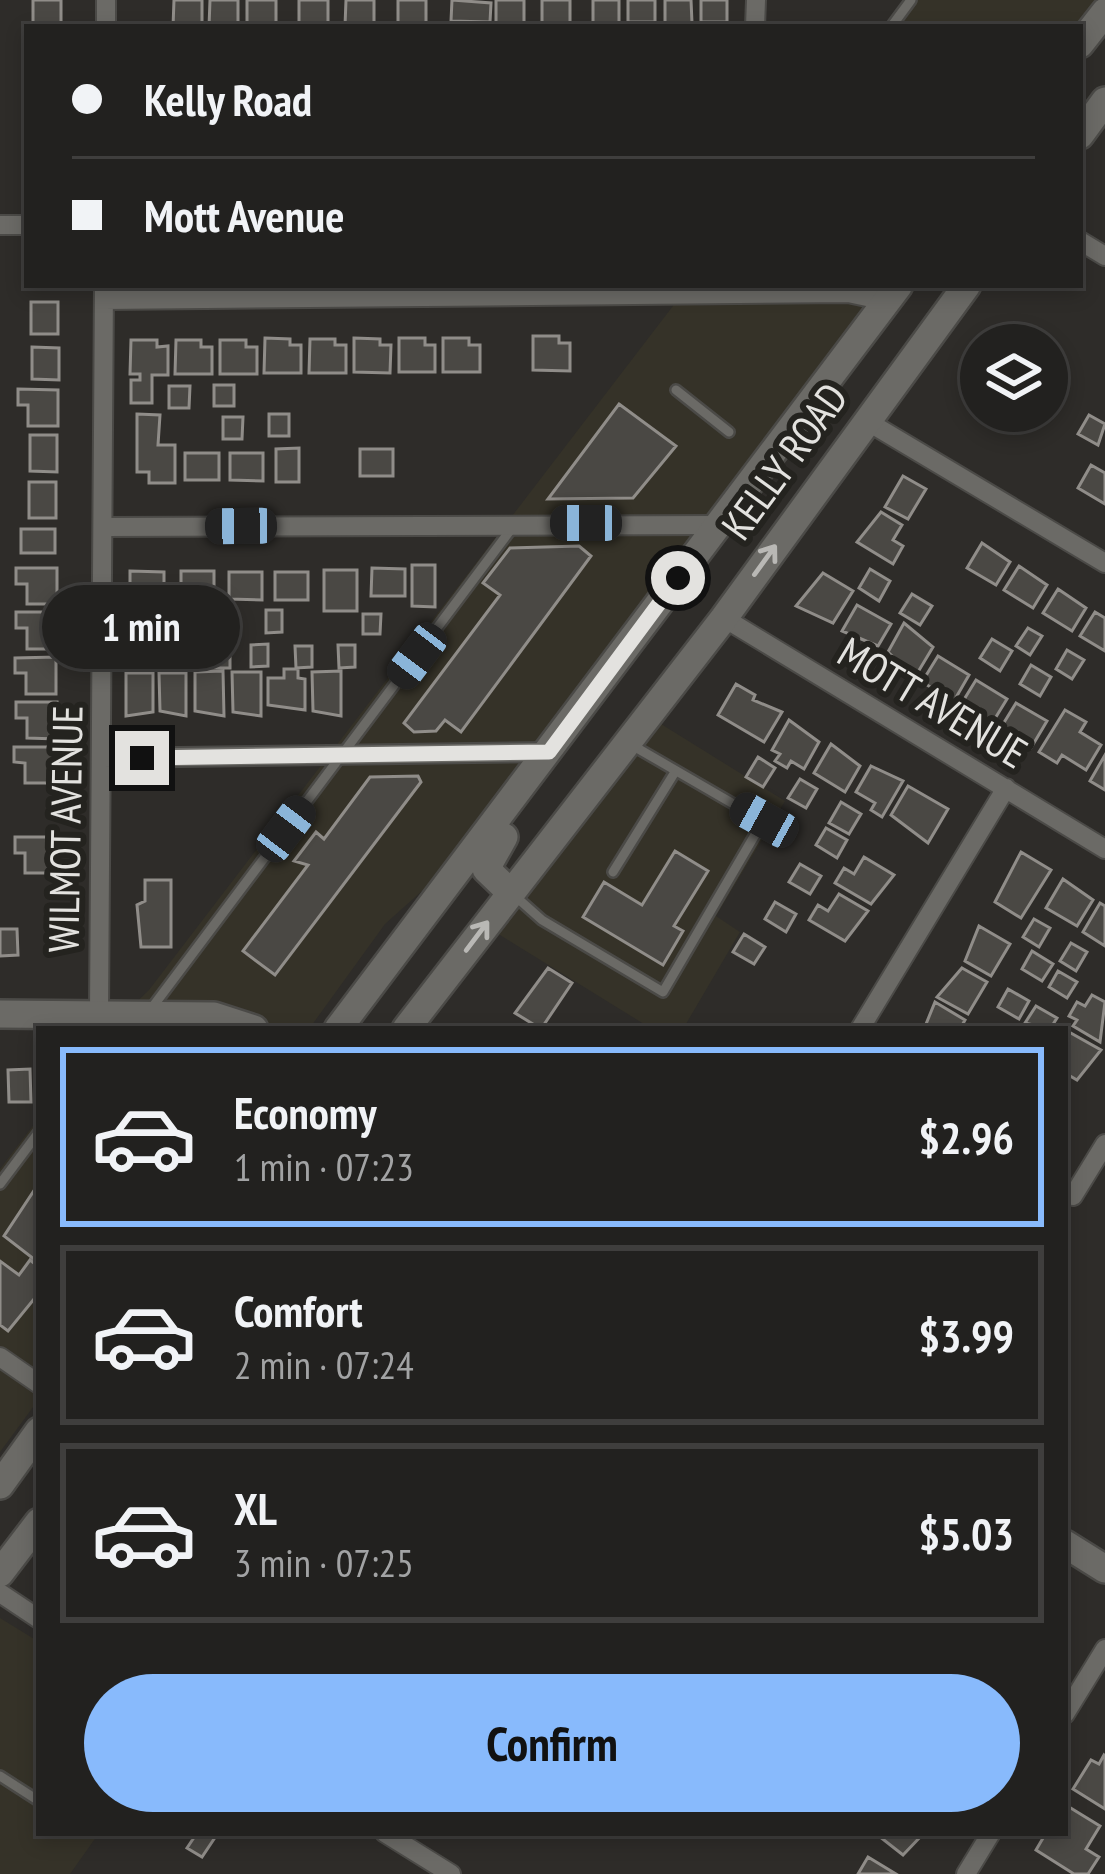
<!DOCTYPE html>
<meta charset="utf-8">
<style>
:root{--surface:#22211f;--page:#2e2e2c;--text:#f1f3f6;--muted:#a2a3a4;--line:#3f3e3d;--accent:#88bafc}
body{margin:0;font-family:"PT Sans Narrow",sans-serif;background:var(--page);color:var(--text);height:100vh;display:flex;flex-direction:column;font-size:45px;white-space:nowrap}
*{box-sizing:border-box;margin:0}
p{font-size:39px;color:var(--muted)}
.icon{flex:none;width:66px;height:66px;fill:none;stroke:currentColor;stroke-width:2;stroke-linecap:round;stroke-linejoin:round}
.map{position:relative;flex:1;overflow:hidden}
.details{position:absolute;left:36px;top:1026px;width:1032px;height:810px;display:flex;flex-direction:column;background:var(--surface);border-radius:0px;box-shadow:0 6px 18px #0003,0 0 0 3px var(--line)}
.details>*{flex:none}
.hud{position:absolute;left:24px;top:24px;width:1059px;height:264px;border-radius:0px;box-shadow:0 6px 18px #0003,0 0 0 3px var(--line);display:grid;align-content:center;height:264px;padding:0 48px;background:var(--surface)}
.controls{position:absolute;left:960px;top:324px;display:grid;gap:24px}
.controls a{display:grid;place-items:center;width:108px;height:108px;border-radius:50%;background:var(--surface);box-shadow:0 6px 18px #0003,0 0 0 3px var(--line);font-size:60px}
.end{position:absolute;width:54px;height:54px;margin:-27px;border:15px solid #e3e2df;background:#111;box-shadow:0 0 0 6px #111}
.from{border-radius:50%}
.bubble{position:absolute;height:84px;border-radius:42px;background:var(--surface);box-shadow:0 6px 18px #0003,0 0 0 3px var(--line);font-size:39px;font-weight:700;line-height:84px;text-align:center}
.car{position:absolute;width:36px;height:72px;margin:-36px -18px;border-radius:15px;box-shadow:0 0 9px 3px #0007;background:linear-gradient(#222 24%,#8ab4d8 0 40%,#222 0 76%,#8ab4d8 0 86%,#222 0)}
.hud b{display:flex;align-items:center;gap:42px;height:114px;font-size:45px}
.hud b+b{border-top:3px solid var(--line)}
.hud i{width:30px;height:30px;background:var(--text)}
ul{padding:21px 0 0;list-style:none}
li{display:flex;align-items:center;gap:36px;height:180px;margin:0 24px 18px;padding:0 24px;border:6px solid var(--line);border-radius:0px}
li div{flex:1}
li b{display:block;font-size:45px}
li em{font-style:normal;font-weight:700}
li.on{border-color:var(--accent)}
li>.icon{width:108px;height:108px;stroke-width:1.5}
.cta{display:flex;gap:24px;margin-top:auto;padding:24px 48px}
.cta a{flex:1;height:138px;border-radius:72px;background:var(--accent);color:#111;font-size:48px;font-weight:700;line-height:138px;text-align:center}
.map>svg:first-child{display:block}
.built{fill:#353228}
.building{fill:#4a4844;stroke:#908d89;stroke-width:3}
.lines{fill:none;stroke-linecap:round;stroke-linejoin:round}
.lane-casing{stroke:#4b4a47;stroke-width:14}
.street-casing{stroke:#4b4a47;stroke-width:22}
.secondary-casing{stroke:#4b4a47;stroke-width:32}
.lane{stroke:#6b6a66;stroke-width:9}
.street{stroke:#6b6a66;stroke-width:18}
.secondary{stroke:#6b6a66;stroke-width:27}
.oneway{stroke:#b9b8b5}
.route{stroke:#e3e2df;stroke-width:15}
.labels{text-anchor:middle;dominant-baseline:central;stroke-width:12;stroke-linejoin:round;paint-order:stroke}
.street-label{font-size:42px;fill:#e3e2df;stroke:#24231f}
</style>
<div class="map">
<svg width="1105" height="1874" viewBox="0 0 1105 1874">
<rect width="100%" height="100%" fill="#2e2c29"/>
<path class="built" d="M 904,0 L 1099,0 L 1079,27 L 884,27 Z
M 689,285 L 880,285 L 441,874 L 385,924 L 309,1029 L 109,1029 L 149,990 Z
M 653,719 L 785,801 L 716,916 L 740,932 L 683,1029 L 652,1029 L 492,930 Z
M 39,1118 L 39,1399 L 0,1452 L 0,1169 Z
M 0,1618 L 39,1642 L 39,1833 L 99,1833 L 70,1874 L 0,1874 Z"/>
<path class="building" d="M 33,0 L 61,0 L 61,24 L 33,24 Z
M 174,0 L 202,0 L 202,25 L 173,27 Z
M 210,0 L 238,0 L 238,27 L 209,27 Z
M 247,0 L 276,0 L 276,27 L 247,27 Z
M 299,0 L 328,0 L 328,27 L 299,27 Z
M 346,0 L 374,0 L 374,27 L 345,26 Z
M 398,0 L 426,0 L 426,27 L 398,27 Z
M 452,0 L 491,3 L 490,22 L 451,21 Z
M 496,0 L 524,0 L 524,27 L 496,25 Z
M 542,0 L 570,0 L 570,27 L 542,25 Z
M 593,0 L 619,0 L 619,23 L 593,23 Z
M 628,0 L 655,0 L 655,22 L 628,22 Z
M 665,0 L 691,0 L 692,23 L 665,23 Z
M 701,0 L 727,0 L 727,22 L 701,22 Z
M 31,302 L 58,302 L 58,334 L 31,334 Z
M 533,336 L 559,336 L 559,343 L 570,343 L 570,371 L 533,370 Z
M 265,338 L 290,339 L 290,345 L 301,345 L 301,373 L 264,373 Z
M 354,338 L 380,339 L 380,345 L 391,345 L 390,373 L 354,372 Z
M 399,338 L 425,338 L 425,345 L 435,345 L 435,372 L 399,372 Z
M 443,338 L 469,338 L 469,345 L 480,345 L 480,372 L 443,372 Z
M 310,339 L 335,339 L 335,345 L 346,345 L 346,373 L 309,373 Z
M 131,340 L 157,340 L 157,347 L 168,346 L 168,375 L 152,375 L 152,403 L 131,403 L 131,380 L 140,380 L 140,374 L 130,374 Z
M 176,340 L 201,340 L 201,347 L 212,347 L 212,374 L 175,374 Z
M 220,340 L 246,340 L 246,347 L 257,347 L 257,374 L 220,374 Z
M 32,347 L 59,348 L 59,380 L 32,379 Z
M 214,385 L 234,385 L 234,406 L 214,406 Z
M 169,386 L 190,386 L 189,408 L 169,408 Z
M 18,389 L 58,390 L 58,426 L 28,426 L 28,405 L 18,405 Z
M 619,404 L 676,446 L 633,498 L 548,499 Z
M 137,414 L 160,415 L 158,445 L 175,445 L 175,483 L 149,483 L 149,472 L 137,472 Z
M 269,414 L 289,414 L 289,436 L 269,436 Z
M 1089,415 L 1105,424 L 1098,445 L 1078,434 Z
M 223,417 L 243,417 L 242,439 L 223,439 Z
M 30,435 L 57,435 L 57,472 L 30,471 Z
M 299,448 L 299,482 L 276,482 L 276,449 Z
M 360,449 L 393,449 L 393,476 L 360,476 Z
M 185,453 L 219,453 L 219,480 L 185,480 Z
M 230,453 L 263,453 L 263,481 L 230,480 Z
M 1091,465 L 1105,473 L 1105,504 L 1078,488 Z
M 903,476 L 926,489 L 908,519 L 885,507 Z
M 29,482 L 56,482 L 56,518 L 29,518 Z
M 881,512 L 902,525 L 893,540 L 903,546 L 893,564 L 857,542 Z
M 21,529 L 55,529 L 55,553 L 21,553 Z
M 982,543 L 1010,562 L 996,585 L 967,568 Z
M 579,546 L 591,556 L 461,732 L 445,720 L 436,731 L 414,732 L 404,723 L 500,595 L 483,583 L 510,548 Z
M 412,565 L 435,565 L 435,607 L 412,606 Z
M 1019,566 L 1047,585 L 1033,608 L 1004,590 Z
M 16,568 L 57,568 L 57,604 L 27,604 L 27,584 L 16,584 Z
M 372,568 L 405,569 L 405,596 L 371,596 Z
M 870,569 L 890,581 L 879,601 L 859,588 Z
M 324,570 L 357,570 L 357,611 L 324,611 Z
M 130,571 L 164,572 L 164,599 L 130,599 Z
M 181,571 L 214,571 L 214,599 L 181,599 Z
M 229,572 L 262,572 L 262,600 L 229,599 Z
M 275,572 L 308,572 L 308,600 L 275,600 Z
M 823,573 L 853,591 L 833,623 L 796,606 Z
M 1058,589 L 1086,608 L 1072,631 L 1043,613 Z
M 912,594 L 932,606 L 920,625 L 900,613 Z
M 857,605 L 891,624 L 878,646 L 842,631 Z
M 266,610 L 282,610 L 282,632 L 266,633 Z
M 16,612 L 57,612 L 57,649 L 27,649 L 27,628 L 16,628 Z
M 1095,612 L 1105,618 L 1105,651 L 1080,636 Z
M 172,614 L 192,614 L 192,636 L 172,636 Z
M 363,614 L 381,614 L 380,634 L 363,634 Z
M 137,618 L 157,618 L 156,637 L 137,636 Z
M 904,623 L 933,647 L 915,677 L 888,652 Z
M 1028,628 L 1042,636 L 1030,655 L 1016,646 Z
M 992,639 L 1012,651 L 1000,671 L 980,658 Z
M 268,644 L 268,666 L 251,667 L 251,645 Z
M 180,645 L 193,646 L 193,666 L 180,666 Z
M 338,645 L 355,645 L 355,667 L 339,668 Z
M 295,646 L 312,646 L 312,667 L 296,668 Z
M 134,647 L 154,647 L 154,665 L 134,665 Z
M 210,650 L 230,650 L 230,668 L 210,668 Z
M 1067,650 L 1084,660 L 1072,679 L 1056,669 Z
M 938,656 L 969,675 L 954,701 L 922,682 Z
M 56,657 L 56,694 L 26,694 L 26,673 L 15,673 L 15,658 Z
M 1031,665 L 1051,677 L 1040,696 L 1020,684 Z
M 284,669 L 298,669 L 298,678 L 305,679 L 305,710 L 268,705 L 268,678 L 284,678 Z
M 223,671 L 224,716 L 195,711 L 195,672 Z
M 341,671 L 341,716 L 313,711 L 312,672 Z
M 232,672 L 261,672 L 261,716 L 233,712 Z
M 126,673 L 153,673 L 153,712 L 126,716 Z
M 159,673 L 186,673 L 186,716 L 160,711 Z
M 976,680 L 1007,699 L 991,725 L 960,706 Z
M 736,684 L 755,695 L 753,700 L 782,712 L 764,742 L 718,715 Z
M 16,702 L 57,702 L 57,739 L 27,738 L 27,718 L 16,718 Z
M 1016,703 L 1047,721 L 1031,748 L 1000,729 Z
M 1065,710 L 1086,722 L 1080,732 L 1101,745 L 1086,770 L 1062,755 L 1057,763 L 1039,752 Z
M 789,720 L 819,742 L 804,769 L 791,761 L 787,768 L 775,761 L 780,754 L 772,750 Z
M 831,744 L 860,766 L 845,792 L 814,773 Z
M 14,747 L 55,747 L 55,783 L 25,783 L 25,763 L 14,762 Z
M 1105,755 L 1105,790 L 1090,781 Z
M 758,757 L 775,768 L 763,787 L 746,777 Z
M 871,766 L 903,781 L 882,817 L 871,810 L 875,803 L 856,792 Z
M 418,776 L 421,782 L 275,975 L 243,951 L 308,865 L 294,861 L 316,832 L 324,839 L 370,777 Z
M 800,779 L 817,789 L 806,808 L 788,798 Z
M 908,786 L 948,809 L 928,843 L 891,815 Z
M 841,802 L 861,814 L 849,834 L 829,823 Z
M 826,828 L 847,840 L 837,858 L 816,845 Z
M 15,837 L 56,837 L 56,873 L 25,873 L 25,853 L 15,853 Z
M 675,851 L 708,871 L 674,926 L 683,931 L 663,965 L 583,917 L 604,882 L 642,905 Z
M 1021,852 L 1051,870 L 1021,918 L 995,902 Z
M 864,857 L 894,875 L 871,904 L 835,883 L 844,868 L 854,874 Z
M 800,864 L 821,876 L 810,894 L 789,882 Z
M 1063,879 L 1093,900 L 1077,926 L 1046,908 Z
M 145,880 L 171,880 L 171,947 L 141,947 L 137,905 L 145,901 Z
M 839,894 L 868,911 L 845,941 L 809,920 L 818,905 L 828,911 Z
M 775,902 L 796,914 L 786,932 L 765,919 Z
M 1100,903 L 1105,906 L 1105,946 L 1083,932 Z
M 1034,919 L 1050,928 L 1039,947 L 1023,937 Z
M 979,926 L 1010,944 L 991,976 L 965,961 Z
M 0,929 L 17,929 L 18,955 L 0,956 Z
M 744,934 L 765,947 L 754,964 L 733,952 Z
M 1071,943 L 1087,952 L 1076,971 L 1060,961 Z
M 1032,951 L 1053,964 L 1042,981 L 1022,969 Z
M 548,968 L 572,983 L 541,1029 L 515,1013 Z
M 962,968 L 987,982 L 968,1014 L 937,997 Z
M 1058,971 L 1077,982 L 1067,998 L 1049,987 Z
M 1008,989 L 1029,1001 L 1019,1019 L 998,1007 Z
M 1092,995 L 1105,1002 L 1100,1042 L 1073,1026 L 1077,1020 L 1069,1016 L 1077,1002 L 1085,1006 Z
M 935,1002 L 965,1020 L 960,1029 L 924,1029 Z
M 1036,1006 L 1057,1018 L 1050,1029 L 1025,1023 Z
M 1069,1032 L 1101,1050 L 1077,1080 L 1065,1073 Z
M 30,1069 L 31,1102 L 9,1102 L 8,1070 Z
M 39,1183 L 39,1263 L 4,1236 Z
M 30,1260 L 39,1267 L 39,1293 L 8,1331 L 0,1325 L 0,1261 L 19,1275 Z
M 1104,1755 L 1105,1756 L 1105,1809 L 1073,1789 L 1091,1760 L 1099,1764 Z
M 1069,1807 L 1100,1826 L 1086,1849 L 1099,1857 L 1088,1874 L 1074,1874 L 1036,1850 L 1046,1833 L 1065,1833 Z
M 184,1833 L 218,1833 L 202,1857 L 187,1848 L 193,1839 Z
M 875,1833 L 924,1833 L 903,1855 Z
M 868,1857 L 896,1874 L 858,1874 Z"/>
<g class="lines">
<g class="lane-casing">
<path id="lane" d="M 891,27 L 911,0
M 676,390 L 729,432
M 613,872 L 675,772
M 515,896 L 542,920 L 663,992 L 763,821 L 630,744
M 151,1009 L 512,528
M 0,1184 L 39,1132
M 0,1776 L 39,1801"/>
</g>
<g class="street-casing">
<path id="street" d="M 106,27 L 106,0
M 755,27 L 756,0
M 0,225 L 27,225
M 1080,241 L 1105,256
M 104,300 L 848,293 L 886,301
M 865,420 L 1105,563
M 103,527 L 718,525
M 724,618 L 1105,849
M 103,758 L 549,752
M 99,1013 L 104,285
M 860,1029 L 1006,788
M 1073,1196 L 1105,1144
M 0,1357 L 39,1384
M 0,1593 L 39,1619
M 1065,1714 L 1105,1649
M 385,1833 L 451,1874
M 966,1874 L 991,1833"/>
</g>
<g class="secondary-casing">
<path id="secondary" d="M 1080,44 L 1105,12
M 1080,135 L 1105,101
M 504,837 L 486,869 L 511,893
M 0,1014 L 214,1016 L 254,1029
M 338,1029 L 899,285
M 406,1029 L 724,618 L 967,285
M 0,1485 L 39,1431
M 1065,1544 L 1105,1569
M 0,1573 L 39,1522"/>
</g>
<use href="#lane" class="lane"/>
<use href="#street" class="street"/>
<use href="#secondary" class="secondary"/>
</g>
<defs><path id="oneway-shaft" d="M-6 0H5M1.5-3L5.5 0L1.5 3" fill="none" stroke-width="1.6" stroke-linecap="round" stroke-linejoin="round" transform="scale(3)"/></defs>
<g class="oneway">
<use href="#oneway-shaft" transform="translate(765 560) rotate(-54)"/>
<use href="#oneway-shaft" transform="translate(477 936) rotate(-53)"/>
</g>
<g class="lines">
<path class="route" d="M 142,758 L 549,752 L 678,578"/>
</g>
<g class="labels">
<g class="street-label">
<text transform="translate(784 461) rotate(-54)">KELLY ROAD</text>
<text transform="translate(933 702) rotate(31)">MOTT AVENUE</text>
<text transform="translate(65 829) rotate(-89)">WILMOT AVENUE</text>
</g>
</g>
</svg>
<div class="controls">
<a><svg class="icon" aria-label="layers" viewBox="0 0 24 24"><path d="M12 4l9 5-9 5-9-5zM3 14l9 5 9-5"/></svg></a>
</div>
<i class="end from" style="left:678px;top:578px"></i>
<i class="end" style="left:142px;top:758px"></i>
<div class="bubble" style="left:42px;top:585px;width:198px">1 min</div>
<i class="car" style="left:586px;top:523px;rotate:270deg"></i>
<i class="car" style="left:241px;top:526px;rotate:269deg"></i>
<i class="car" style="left:417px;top:656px;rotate:217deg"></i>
<i class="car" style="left:764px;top:820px;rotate:299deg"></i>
<i class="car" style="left:286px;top:829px;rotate:37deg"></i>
<div class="hud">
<b><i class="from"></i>Kelly Road</b>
<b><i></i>Mott Avenue</b>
</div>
<section class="details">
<ul>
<li class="on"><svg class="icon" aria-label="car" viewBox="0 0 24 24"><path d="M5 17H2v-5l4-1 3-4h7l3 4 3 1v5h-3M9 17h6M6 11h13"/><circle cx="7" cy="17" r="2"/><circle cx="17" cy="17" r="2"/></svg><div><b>Economy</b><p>1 min · 07:23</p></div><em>$2.96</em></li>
<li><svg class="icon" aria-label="car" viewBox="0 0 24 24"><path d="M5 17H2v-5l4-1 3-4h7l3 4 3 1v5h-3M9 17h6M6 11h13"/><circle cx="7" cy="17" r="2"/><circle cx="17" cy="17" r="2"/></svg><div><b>Comfort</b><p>2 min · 07:24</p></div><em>$3.99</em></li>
<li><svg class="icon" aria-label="car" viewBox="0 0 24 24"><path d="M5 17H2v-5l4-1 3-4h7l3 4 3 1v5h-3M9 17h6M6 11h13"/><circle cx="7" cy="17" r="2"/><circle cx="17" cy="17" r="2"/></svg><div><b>XL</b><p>3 min · 07:25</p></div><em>$5.03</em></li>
</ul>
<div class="cta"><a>Confirm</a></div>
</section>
</div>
